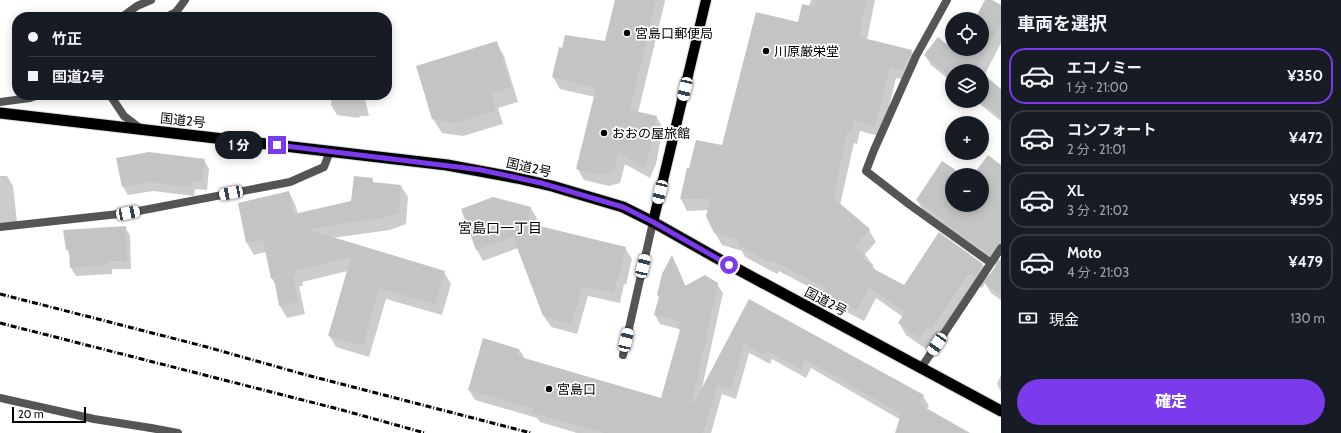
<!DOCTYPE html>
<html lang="ja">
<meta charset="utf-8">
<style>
:root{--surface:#171b24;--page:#20242c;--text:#f1f3f6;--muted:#9ea1a6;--line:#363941;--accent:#7c3aed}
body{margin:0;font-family:Cabin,"Noto Sans JP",sans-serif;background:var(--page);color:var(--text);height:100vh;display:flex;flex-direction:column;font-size:15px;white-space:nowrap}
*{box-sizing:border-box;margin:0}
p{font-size:13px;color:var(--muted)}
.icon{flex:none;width:22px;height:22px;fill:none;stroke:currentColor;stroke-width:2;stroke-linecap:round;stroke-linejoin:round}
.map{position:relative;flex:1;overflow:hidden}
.drawer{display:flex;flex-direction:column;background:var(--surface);width:340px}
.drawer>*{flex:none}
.banner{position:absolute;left:12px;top:12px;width:380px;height:88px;border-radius:16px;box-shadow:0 2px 10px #0003;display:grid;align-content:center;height:88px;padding:0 16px;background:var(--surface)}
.fabs{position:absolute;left:945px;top:12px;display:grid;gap:8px}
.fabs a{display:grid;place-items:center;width:44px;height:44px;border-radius:50%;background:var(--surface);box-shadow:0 2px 10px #0003;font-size:20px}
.scale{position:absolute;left:12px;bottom:10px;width:74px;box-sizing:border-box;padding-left:4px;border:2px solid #000;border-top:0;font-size:11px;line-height:14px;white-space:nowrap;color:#000;-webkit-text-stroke:3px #fff;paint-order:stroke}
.end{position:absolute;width:18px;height:18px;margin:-9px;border:5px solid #7c3aed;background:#fff;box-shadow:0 0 0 2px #fff}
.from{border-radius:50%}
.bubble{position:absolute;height:28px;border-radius:14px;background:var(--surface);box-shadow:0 2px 10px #0003;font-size:13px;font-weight:800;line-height:28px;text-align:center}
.car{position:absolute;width:12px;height:24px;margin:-12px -6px;border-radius:5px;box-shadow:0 0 3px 1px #0007;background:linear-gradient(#fff 24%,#345 0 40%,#fff 0 76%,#345 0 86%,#fff 0)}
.banner b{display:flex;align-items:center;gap:14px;height:38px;font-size:15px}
.banner b+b{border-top:1px solid var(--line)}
.banner i{width:10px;height:10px;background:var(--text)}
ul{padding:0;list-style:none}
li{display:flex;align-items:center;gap:12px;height:56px;margin:0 8px 6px;padding:0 8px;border:2px solid var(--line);border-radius:16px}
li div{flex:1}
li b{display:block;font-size:15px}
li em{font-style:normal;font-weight:800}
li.current{border-color:var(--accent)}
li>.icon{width:36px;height:36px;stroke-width:1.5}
h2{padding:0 16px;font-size:18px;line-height:48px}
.pay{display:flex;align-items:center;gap:10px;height:44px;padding:0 16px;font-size:15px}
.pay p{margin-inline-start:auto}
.button{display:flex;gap:8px;margin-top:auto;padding:8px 16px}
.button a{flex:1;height:46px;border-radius:24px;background:var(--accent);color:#fff;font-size:16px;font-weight:800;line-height:46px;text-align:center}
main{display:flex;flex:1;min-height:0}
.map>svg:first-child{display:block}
.shadow{fill:#0003}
.building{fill:#c4c4c4}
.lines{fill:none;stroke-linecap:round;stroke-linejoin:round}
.primary-casing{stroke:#dbdbdb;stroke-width:12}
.trunk-casing{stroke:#dbdbdb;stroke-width:13}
.minor{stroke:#555;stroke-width:8}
.tertiary{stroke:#555;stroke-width:8}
.primary{stroke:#000;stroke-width:10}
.trunk{stroke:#000;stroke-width:11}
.rail{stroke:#000;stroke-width:3;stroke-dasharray:6 2 1 2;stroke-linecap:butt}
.route{stroke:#7c3aed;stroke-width:5}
.poi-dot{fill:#000;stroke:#fff;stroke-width:1.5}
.labels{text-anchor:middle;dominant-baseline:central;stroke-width:3.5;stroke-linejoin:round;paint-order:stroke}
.poi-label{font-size:13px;fill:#000;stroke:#fff;text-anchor:start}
.street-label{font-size:13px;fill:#000;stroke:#fff}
.neighbourhood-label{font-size:14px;fill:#000;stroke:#fff}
</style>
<main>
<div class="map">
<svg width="1001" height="433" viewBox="0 0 1001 433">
<rect width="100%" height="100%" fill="#fff"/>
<path class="shadow" d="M 616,0 L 665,0 L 665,1 L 638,113 L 656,116 L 663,128 L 656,164 L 650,178 L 625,164 L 620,183 L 609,186 L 584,180 L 577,168 L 595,97 L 560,89 L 553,77 L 606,42 Z
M 811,0 L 875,0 L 867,40 L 911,51 L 918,62 L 909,81 L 896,78 L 882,137 L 860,131 L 857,144 L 854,143 L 840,205 L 869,230 L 876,242 L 865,254 L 876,271 L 904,287 L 939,234 L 983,265 L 990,277 L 997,266 L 952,234 L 949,228 L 923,210 L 917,200 L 942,162 L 961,175 L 952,175 L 952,205 L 982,205 L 982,175 L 974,175 L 1001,166 L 1001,243 L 994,253 L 1000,262 L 1001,260 L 1001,300 L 991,293 L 985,283 L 982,288 L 976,284 L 938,340 L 934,338 L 926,349 L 906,335 L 899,323 L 903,317 L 876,298 L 864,321 L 831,304 L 826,296 L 779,271 L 777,274 L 745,257 L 742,251 L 722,245 L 715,233 L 709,210 L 687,211 L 681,199 L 688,169 L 723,147 L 809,7 Z
M 986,0 L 990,0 L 1001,6 L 1001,43 L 984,76 L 1001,90 L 1001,121 L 976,101 L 982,101 L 982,71 L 952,71 L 952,82 L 931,65 L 925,55 L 957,54 L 960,49 L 982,49 L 982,19 L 976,19 Z
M 496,42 L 504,56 L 518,102 L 498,108 L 503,124 L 463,136 L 442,133 L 433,119 Z
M 387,62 L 392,76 L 387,78 Z
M 332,95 L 364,95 L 369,116 L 360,116 L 359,118 L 337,115 L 331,105 Z
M 204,160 L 209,169 L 207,190 L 195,189 L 194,196 L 153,191 L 128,195 L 123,187 Z
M 0,176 L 7,176 L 13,186 L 17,222 L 0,224 Z
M 372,179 L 374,183 L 401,186 L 408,197 L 406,224 L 390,230 L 332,238 L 444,272 L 451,284 L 442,315 L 386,299 L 369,357 L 336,347 L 329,335 L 348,271 L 302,282 L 303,286 L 299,286 L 305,314 L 287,318 L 280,306 L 277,287 L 272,279 L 266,252 L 254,255 L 247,243 L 289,192 L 295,204 L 298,214 L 352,202 Z
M 530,207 L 537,218 L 535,226 L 625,248 L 632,259 L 626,285 L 624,284 L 620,303 L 588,296 L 577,334 L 551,327 L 544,316 L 518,248 L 483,261 L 477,250 L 462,210 Z
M 125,227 L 130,235 L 131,269 L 112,269 L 112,274 L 76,276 L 71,268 L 70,255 L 67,249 Z
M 677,266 L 686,287 L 717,284 L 723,293 L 702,388 L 749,300 L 923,396 L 929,406 L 926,410 L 965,433 L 896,433 L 901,420 L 811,368 L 806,378 L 772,359 L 770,364 L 749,353 L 736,399 L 722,394 L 711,433 L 577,433 L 540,422 L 537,418 L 475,400 L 469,390 L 519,349 L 525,359 L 662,399 L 681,331 L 679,329 L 660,324 L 655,315 L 659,297 L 658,295 Z
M 1001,375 L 1001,392 L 997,384 Z"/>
<path class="building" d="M 615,0 L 656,0 L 630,110 L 657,116 L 649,152 L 644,167 L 618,153 L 614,171 L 601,175 L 576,169 L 596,88 L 552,77 L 559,47 L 562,48 L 565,35 L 605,41 Z
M 816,0 L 866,0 L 859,37 L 912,50 L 903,70 L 890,67 L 875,126 L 854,120 L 851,133 L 847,132 L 833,200 L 837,201 L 870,229 L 854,247 L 865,254 L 863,259 L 873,264 L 872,268 L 904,285 L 939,232 L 983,264 L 975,277 L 969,273 L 931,329 L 927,327 L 919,338 L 898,323 L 905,312 L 869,287 L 857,310 L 823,292 L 826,288 L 772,260 L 771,263 L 738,245 L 739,240 L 714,233 L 706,216 L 710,199 L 680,199 L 687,168 L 689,168 L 696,140 L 722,145 L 756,12 L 798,22 L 802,4 L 815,7 Z
M 985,0 L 992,0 L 1001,5 L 1001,23 L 976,69 L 979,71 L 952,71 L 952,78 L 924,55 L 938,37 L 957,53 L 959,49 L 982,49 L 982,19 L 975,19 Z
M 497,41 L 511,87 L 491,94 L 496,110 L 455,123 L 432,119 L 416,66 Z
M 982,73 L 1001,89 L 1001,118 L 981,101 L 982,101 Z
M 149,152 L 205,159 L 202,182 L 191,181 L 190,187 L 147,182 L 122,187 L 116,158 Z
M 988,155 L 1001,165 L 1001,243 L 997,245 L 990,255 L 945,223 L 946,221 L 916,200 L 942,161 L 963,175 L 952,175 L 952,205 L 982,205 L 982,175 L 973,175 Z
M 354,176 L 373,178 L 372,182 L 401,185 L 399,213 L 383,218 L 306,229 L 445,271 L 435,304 L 379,288 L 363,346 L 328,336 L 351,257 L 296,270 L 297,274 L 293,275 L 298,302 L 279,306 L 274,278 L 271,279 L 263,240 L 246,243 L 238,203 L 289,191 L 294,214 L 351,201 Z
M 493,197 L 531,207 L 527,223 L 626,247 L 620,274 L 618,274 L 614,293 L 582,286 L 571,324 L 543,316 L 513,237 L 476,250 L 461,209 Z
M 126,226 L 127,261 L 108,261 L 108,265 L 70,268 L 69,249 L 66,250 L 63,230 Z
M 672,255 L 685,286 L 705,275 L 718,283 L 692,402 L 694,403 L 749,299 L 924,395 L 919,404 L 970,433 L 895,433 L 901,414 L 805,359 L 801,369 L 766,350 L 764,355 L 744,344 L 731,389 L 717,385 L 703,433 L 604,433 L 533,413 L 534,409 L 468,390 L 483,338 L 519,349 L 517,356 L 661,398 L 680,330 L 679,329 L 680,321 L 654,315 L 659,296 L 657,295 L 662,274 Z
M 1001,258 L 1001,295 L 984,283 Z"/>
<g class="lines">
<g class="primary-casing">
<path id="primary" d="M 653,222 L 706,0"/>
</g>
<g class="trunk-casing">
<path id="trunk" d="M 0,113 L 447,165 L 517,178 L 552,186 L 623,207 L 653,222 L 715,257 L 1001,411"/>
</g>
<path class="minor" d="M 947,0 L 916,56 L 874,150 L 866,171 L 910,205 L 991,263
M 122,17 L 137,6 L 151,0
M 166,17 L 176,12 L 185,0
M 110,95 L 124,116 L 141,129
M 0,102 L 30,98 L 39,95
M 0,227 L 128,213 L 290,182 L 324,167 L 330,151
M 921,368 L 1001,248
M 151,428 L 178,433"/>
<path class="tertiary" d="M 623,355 L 653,222
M 0,398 L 94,419 L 151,428"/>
<use href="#primary" class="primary"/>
<use href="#trunk" class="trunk"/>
<path class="rail" d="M 0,294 L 207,347 L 299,373 L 531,433
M 0,323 L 342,410 L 425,433"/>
</g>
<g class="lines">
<path class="route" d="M 277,145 L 458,167 L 481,170 L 541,183 L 623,207 L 653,222 L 729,265"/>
</g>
<g class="poi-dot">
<circle cx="627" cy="33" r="4"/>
<circle cx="766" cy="51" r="4"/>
<circle cx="604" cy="133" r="4"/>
<circle cx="549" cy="389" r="4"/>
</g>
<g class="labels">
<g class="poi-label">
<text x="635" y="33">宮島口郵便局</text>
<text x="774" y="51">川原厳栄堂</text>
<text x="612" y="133">おおの屋旅館</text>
<text x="557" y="389">宮島口</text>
</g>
<g class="street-label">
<text transform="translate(183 120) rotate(6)">国道2号</text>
<text transform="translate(529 167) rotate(13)">国道2号</text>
<text transform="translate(826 301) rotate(28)">国道2号</text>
</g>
<g class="neighbourhood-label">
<text x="500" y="228">宮島口一丁目</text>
</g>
</g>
</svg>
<div class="fabs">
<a><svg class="icon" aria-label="locate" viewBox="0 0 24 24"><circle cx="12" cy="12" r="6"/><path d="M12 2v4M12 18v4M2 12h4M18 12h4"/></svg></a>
<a><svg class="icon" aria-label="layers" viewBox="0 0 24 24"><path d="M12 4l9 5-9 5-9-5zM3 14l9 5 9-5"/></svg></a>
<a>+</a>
<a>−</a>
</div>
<div class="scale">20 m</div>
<i class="end from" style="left:729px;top:265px"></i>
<i class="end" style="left:277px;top:145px"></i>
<div class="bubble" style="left:215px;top:131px;width:48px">1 分</div>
<i class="car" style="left:685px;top:89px;rotate:193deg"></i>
<i class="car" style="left:660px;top:192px;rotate:194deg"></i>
<i class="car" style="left:231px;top:193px;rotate:259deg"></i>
<i class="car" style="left:128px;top:213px;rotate:79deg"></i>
<i class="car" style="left:643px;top:266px;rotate:13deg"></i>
<i class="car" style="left:626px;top:340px;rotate:13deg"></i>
<i class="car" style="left:937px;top:344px;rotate:214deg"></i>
<div class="banner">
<b><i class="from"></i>竹正</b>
<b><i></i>国道2号</b>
</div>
</div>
<section class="drawer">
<h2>車両を選択</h2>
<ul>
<li class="current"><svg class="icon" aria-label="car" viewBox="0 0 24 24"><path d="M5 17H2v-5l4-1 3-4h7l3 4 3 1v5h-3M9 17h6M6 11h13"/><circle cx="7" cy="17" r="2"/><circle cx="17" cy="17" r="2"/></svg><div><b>エコノミー</b><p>1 分 · 21:00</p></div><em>¥350</em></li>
<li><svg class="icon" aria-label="car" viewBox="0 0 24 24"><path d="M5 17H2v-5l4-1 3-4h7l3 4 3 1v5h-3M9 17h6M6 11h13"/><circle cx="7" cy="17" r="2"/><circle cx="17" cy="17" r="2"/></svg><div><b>コンフォート</b><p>2 分 · 21:01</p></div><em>¥472</em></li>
<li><svg class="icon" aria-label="car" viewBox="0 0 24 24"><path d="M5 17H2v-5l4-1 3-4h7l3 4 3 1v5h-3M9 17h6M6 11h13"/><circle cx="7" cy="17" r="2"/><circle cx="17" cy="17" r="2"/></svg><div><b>XL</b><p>3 分 · 21:02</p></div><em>¥595</em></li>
<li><svg class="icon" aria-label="car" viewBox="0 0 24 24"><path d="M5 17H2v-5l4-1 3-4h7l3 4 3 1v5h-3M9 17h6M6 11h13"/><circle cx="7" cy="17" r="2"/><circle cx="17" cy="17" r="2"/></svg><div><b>Moto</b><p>4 分 · 21:03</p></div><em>¥479</em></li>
</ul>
<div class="pay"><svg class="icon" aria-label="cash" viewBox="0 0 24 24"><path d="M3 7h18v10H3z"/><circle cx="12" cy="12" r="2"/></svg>現金<p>130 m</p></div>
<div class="button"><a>確定</a></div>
</section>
</main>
